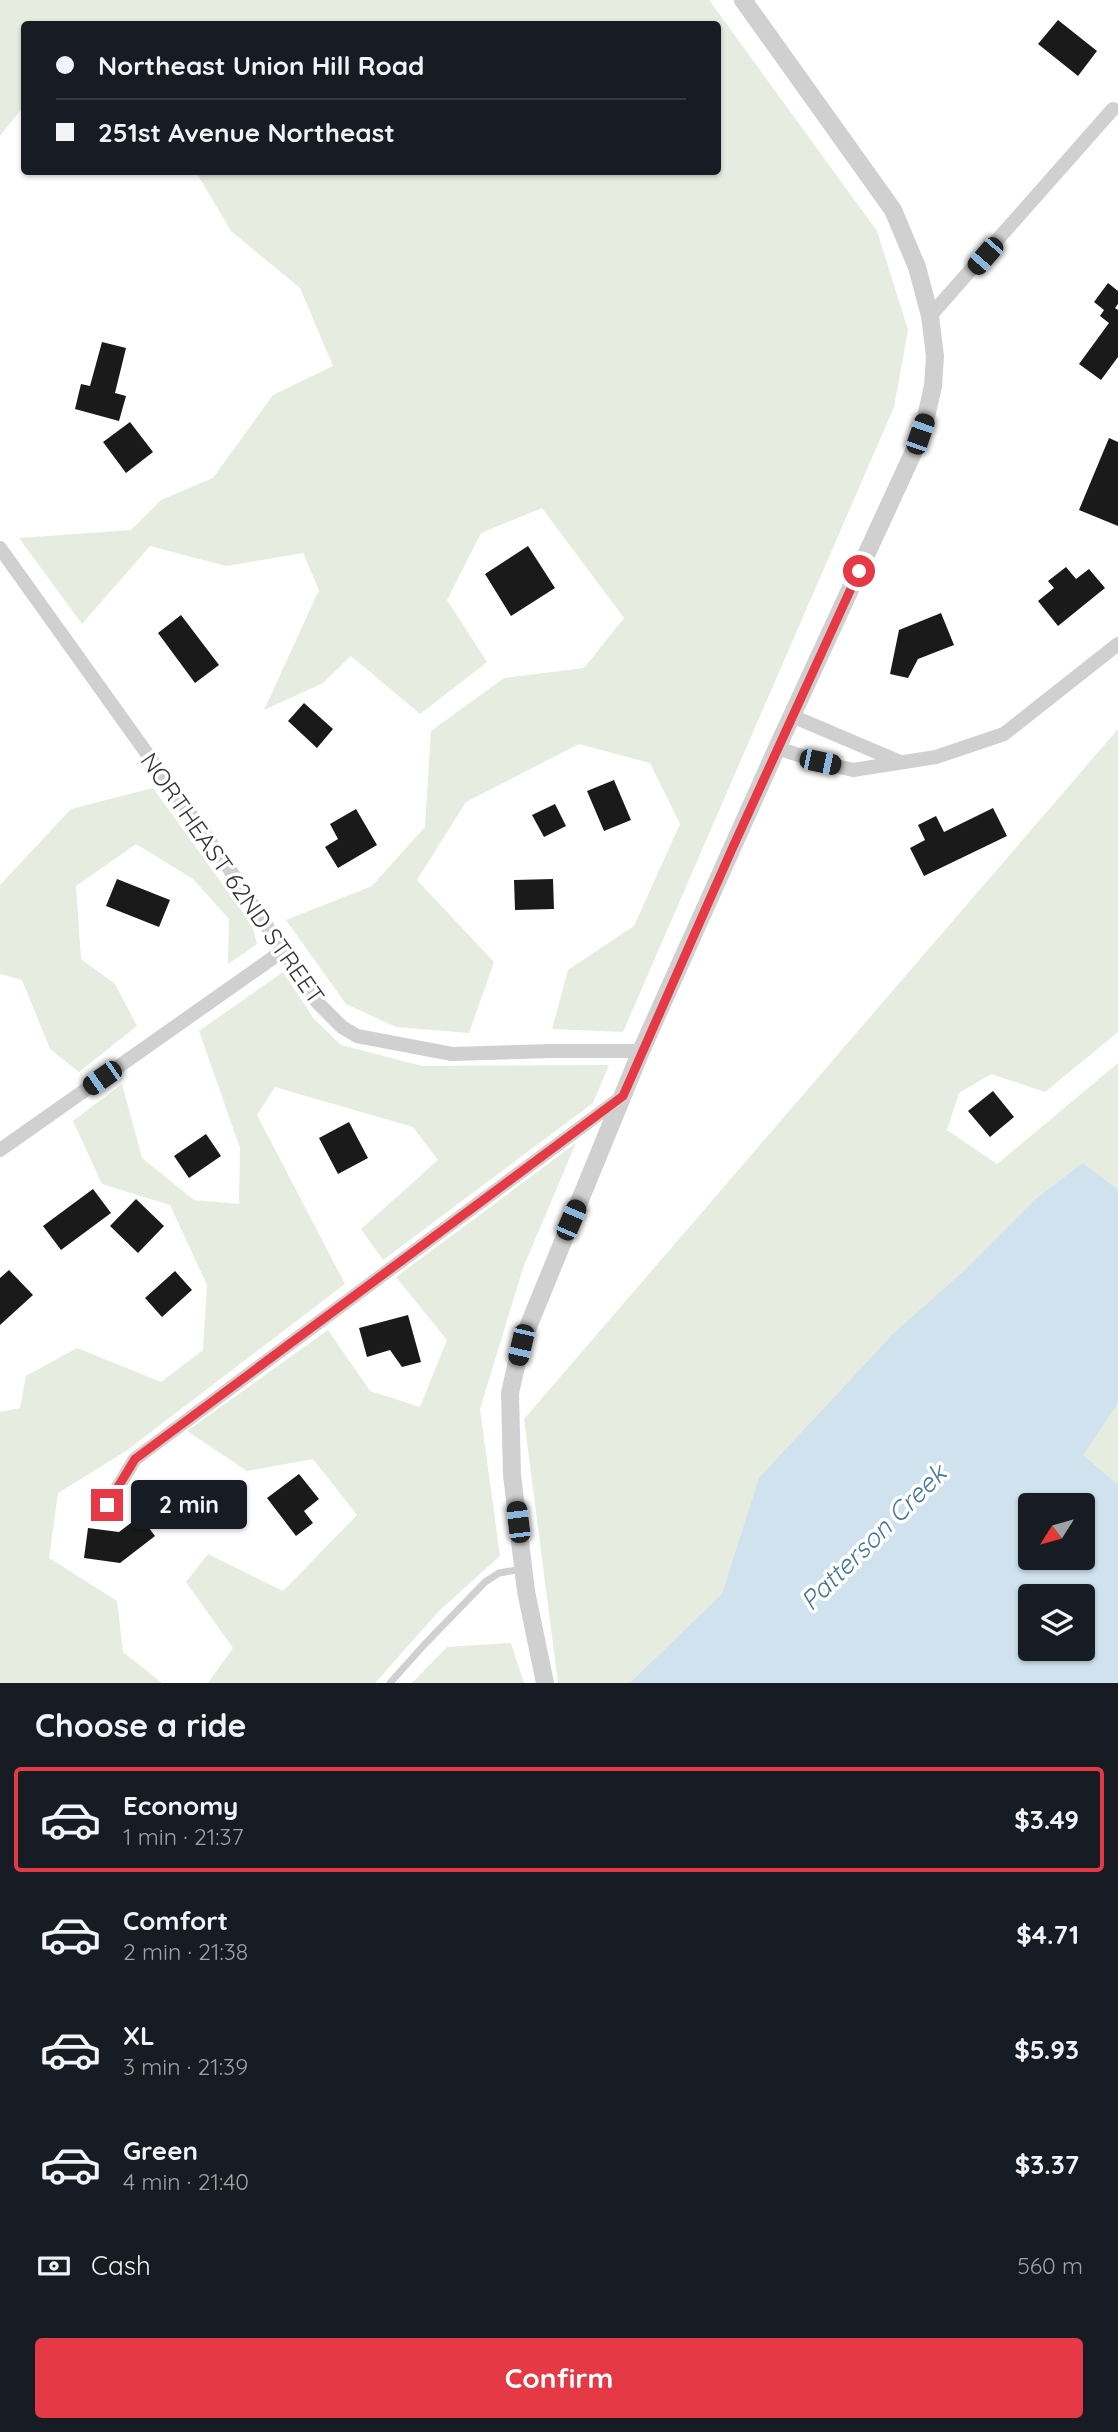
<!DOCTYPE html>
<meta charset="utf-8">
<style>
:root{--surface:#171b24;--page:#242831;--text:#f1f3f6;--muted:#9ea1a6;--line:#363941;--accent:#e63946}
body{margin:0;font-family:Quicksand,sans-serif;background:var(--page);color:var(--text);height:100vh;display:flex;flex-direction:column;font-size:26px;white-space:nowrap}
*{box-sizing:border-box;margin:0}
p{font-size:23px;color:var(--muted)}
.icon{flex:none;width:38px;height:38px;fill:none;stroke:currentColor;stroke-width:2;stroke-linecap:round;stroke-linejoin:round}
.map{position:relative;height:1683px;overflow:hidden}
.drawer{display:flex;flex-direction:column;background:var(--surface);flex:1}
.drawer>*{flex:none}
.guide{position:absolute;left:21px;top:21px;width:700px;height:154px;border-radius:7px;box-shadow:0 2px 5px #0004;display:grid;align-content:center;height:154px;padding:0 35px;background:var(--surface)}
.needle{width:46px;rotate:233deg}
.fabs{position:absolute;left:1018px;top:1493px;display:grid;gap:14px}
.fabs a{display:grid;place-items:center;width:77px;height:77px;border-radius:7px;background:var(--surface);box-shadow:0 2px 5px #0004;font-size:35px}
.end{position:absolute;width:32px;height:32px;margin:-16px;border:9px solid #e63946;background:#fff;box-shadow:0 0 0 4px #fff}
.from{border-radius:50%}
.bubble{position:absolute;height:49px;border-radius:7px;background:var(--surface);box-shadow:0 2px 5px #0004;font-size:23px;font-weight:700;line-height:49px;text-align:center}
.car{position:absolute;width:21px;height:42px;margin:-21px -10px;border-radius:9px;box-shadow:0 0 5px 2px #0007;background:linear-gradient(#222 24%,#8ab4d8 0 40%,#222 0 76%,#8ab4d8 0 86%,#222 0)}
.guide b{display:flex;align-items:center;gap:24px;height:66px;font-size:26px}
.guide b+b{border-top:2px solid var(--line)}
.guide i{width:18px;height:18px;background:var(--text)}
ul{padding:0;list-style:none}
li{display:flex;align-items:center;gap:21px;height:105px;margin:0 14px 10px;padding:0 21px;border:4px solid transparent;border-radius:7px}
li div{flex:1}
li b{display:block;font-size:26px}
li em{font-style:normal;font-weight:700}
li.active{border-color:var(--accent)}
li>.icon{width:63px;height:63px;stroke-width:1.5}
h2{padding:0 35px;font-size:32px;line-height:84px}
.pay{display:flex;align-items:center;gap:18px;height:77px;padding:0 35px;font-size:26px}
.pay p{margin-inline-start:auto}
.button{display:flex;gap:14px;margin-top:auto;padding:14px 35px}
.button a{flex:1;height:80px;border-radius:7px;background:var(--accent);color:#fff;font-size:28px;font-weight:700;line-height:80px;text-align:center}
.map>svg:first-child{display:block}
.green{fill:#e6ecdf;fill-rule:evenodd}
.water{fill:#cfe2ee;fill-rule:evenodd}
.building{fill:#1a1a1a}
.lines{fill:none;stroke-linecap:round;stroke-linejoin:round}
.service{stroke:#d0d0d0;stroke-width:7}
.minor{stroke:#d0d0d0;stroke-width:14}
.tertiary{stroke:#d0d0d0;stroke-width:18}
.route{stroke:#e63946;stroke-width:9}
.labels{text-anchor:middle;dominant-baseline:central;stroke-width:7;stroke-linejoin:round;paint-order:stroke}
.street-label{font-size:24px;fill:#333;stroke:#fff}
.water-label{font-size:26px;font-style:italic;fill:#3f7597;stroke:#fff}
</style>
<div class="map">
<svg width="1118" height="1683" viewBox="0 0 1118 1683">
<rect width="100%" height="100%" fill="#fff"/>
<path class="green" d="M 0,0 L 709,0 L 877,231 L 908,330 L 894,407 L 623,1032 L 552,1029 L 568,970 L 634,926 L 680,824 L 650,763 L 579,744 L 466,802 L 417,880 L 494,962 L 469,1033 L 396,1027 L 346,1004 L 286,920 L 372,886 L 425,827 L 431,731 L 504,678 L 584,668 L 624,618 L 542,508 L 481,533 L 447,600 L 487,662 L 420,714 L 351,656 L 323,683 L 264,710 L 319,590 L 303,553 L 226,566 L 150,546 L 82,624 L 19,538 L 131,530 L 161,500 L 213,478 L 273,395 L 333,366 L 300,288 L 231,231 L 196,172 L 718,172 L 718,24 L 24,24 L 24,106 L 0,136 Z
M 1118,729 L 1118,1032 L 1045,1092 L 991,1074 L 959,1093 L 947,1130 L 997,1164 L 1118,1063 L 1118,1683 L 558,1683 L 524,1419 ZM 1031,1505 L 1083,1505 L 1083,1558 L 1031,1558 ZM 1031,1596 L 1083,1596 L 1083,1648 L 1031,1648 Z
M 153,788 L 252,925 L 257,944 L 228,964 L 229,919 L 193,879 L 136,844 L 76,886 L 81,959 L 115,984 L 137,1026 L 79,1072 L 50,1049 L 22,980 L 0,974 L 0,885 L 71,809 Z
M 283,972 L 314,1019 L 341,1045 L 422,1066 L 609,1065 L 593,1103 L 383,1260 L 361,1229 L 438,1160 L 413,1127 L 275,1087 L 257,1115 L 345,1284 L 126,1451 L 58,1493 L 49,1558 L 117,1601 L 123,1652 L 162,1683 L 0,1683 L 0,1412 L 20,1408 L 26,1376 L 77,1348 L 161,1382 L 203,1350 L 207,1285 L 170,1205 L 102,1184 L 73,1121 L 122,1084 L 142,1158 L 194,1200 L 239,1204 L 240,1148 L 199,1031 Z
M 576,1143 L 523,1268 L 480,1409 L 500,1556 L 440,1610 L 375,1683 L 208,1683 L 233,1648 L 186,1582 L 208,1554 L 283,1591 L 357,1515 L 313,1459 L 247,1471 L 187,1431 L 328,1330 L 370,1391 L 420,1407 L 447,1340 L 396,1277 Z
M 511,1643 L 524,1683 L 412,1683 L 447,1647 Z"/>
<path class="water" d="M 1083,1163 L 1118,1190 L 1118,1403 L 1083,1455 L 1118,1485 L 1118,1683 L 630,1683 L 722,1594 L 759,1478 L 894,1333 L 964,1271 L 1037,1198 ZM 1031,1505 L 1083,1505 L 1083,1558 L 1031,1558 ZM 1031,1596 L 1083,1596 L 1083,1648 L 1031,1648 Z"/>
<path class="building" d="M 1058,20 L 1097,51 L 1078,76 L 1038,44 Z
M 1108,283 L 1118,291 L 1118,304 L 1115,308 L 1118,310 L 1118,357 L 1101,380 L 1079,364 L 1109,323 L 1100,316 L 1104,310 L 1094,302 Z
M 102,342 L 126,348 L 115,393 L 126,396 L 119,421 L 75,409 L 81,384 L 90,386 Z
M 130,422 L 153,452 L 126,473 L 103,442 Z
M 1109,438 L 1118,442 L 1118,526 L 1079,510 Z
M 528,546 L 555,588 L 511,616 L 485,574 Z
M 1066,567 L 1076,579 L 1089,569 L 1105,588 L 1058,626 L 1038,601 L 1054,588 L 1048,581 Z
M 941,613 L 954,645 L 918,659 L 908,678 L 890,674 L 899,630 Z
M 181,615 L 219,665 L 195,683 L 158,633 Z
M 304,703 L 333,729 L 317,748 L 288,721 Z
M 614,780 L 631,820 L 604,831 L 587,791 Z
M 555,804 L 566,826 L 544,837 L 532,815 Z
M 993,808 L 1007,836 L 924,876 L 910,848 L 925,840 L 918,825 L 936,816 L 944,832 Z
M 356,809 L 377,845 L 338,868 L 325,847 L 338,839 L 330,824 Z
M 117,879 L 170,900 L 159,927 L 106,906 Z
M 553,879 L 554,909 L 515,910 L 514,880 Z
M 993,1091 L 1014,1117 L 990,1137 L 968,1111 Z
M 349,1122 L 368,1158 L 338,1174 L 319,1138 Z
M 206,1134 L 221,1156 L 189,1178 L 174,1156 Z
M 93,1189 L 111,1213 L 61,1250 L 43,1226 Z
M 136,1199 L 164,1226 L 138,1253 L 110,1226 Z
M 9,1270 L 33,1295 L 0,1325 L 0,1278 Z
M 175,1271 L 192,1290 L 162,1317 L 145,1298 Z
M 408,1315 L 421,1362 L 402,1367 L 390,1350 L 367,1357 L 359,1328 Z
M 299,1474 L 319,1499 L 304,1511 L 313,1523 L 296,1536 L 267,1498 Z
M 140,1516 L 155,1536 L 120,1563 L 84,1558 L 88,1528 L 119,1532 Z"/>
<g class="lines">
<path class="service" d="M 390,1683 L 424,1645 L 485,1582 L 499,1573 L 523,1569"/>
<path class="minor" d="M 930,316 L 1113,109
M 0,548 L 226,864 L 317,1002 L 342,1027 L 357,1036 L 452,1054 L 553,1051 L 641,1051
M 792,716 L 900,762
M 777,748 L 820,762 L 853,770 L 936,757 L 1004,734 L 1118,644
M 0,1150 L 284,950
M 107,1505 L 135,1459 L 623,1096"/>
<path class="tertiary" d="M 545,1683 L 526,1591 L 512,1475 L 510,1393 L 521,1344 L 641,1051 L 777,748 L 914,451 L 926,417 L 933,386 L 935,356 L 930,316 L 917,267 L 893,210 L 743,0"/>
</g>
<g class="lines">
<path class="route" d="M 107,1505 L 135,1459 L 623,1096 L 732,849 L 859,571"/>
</g>
<g class="labels">
<g class="street-label">
<text transform="translate(233 878) rotate(55)">NORTHEAST 62ND STREET</text>
</g>
<g class="water-label">
<text transform="translate(873 1537) rotate(-45)">Patterson Creek</text>
</g>
</g>
</svg>
<div class="fabs">
<a><svg class="needle" viewBox="-14 -14 28 28"><path d="M0-13l5 13h-10z" fill="#e53935"/><path d="M0 13l5-13h-10z" fill="#9ea1a6"/></svg></a>
<a><svg class="icon" aria-label="layers" viewBox="0 0 24 24"><path d="M12 4l9 5-9 5-9-5zM3 14l9 5 9-5"/></svg></a>
</div>
<i class="end from" style="left:859px;top:571px"></i>
<i class="end" style="left:107px;top:1505px"></i>
<div class="bubble" style="left:131px;top:1480px;width:116px">2 min</div>
<i class="car" style="left:985px;top:256px;rotate:221deg"></i>
<i class="car" style="left:920px;top:434px;rotate:19deg"></i>
<i class="car" style="left:820px;top:762px;rotate:102deg"></i>
<i class="car" style="left:102px;top:1078px;rotate:235deg"></i>
<i class="car" style="left:571px;top:1220px;rotate:23deg"></i>
<i class="car" style="left:521px;top:1345px;rotate:193deg"></i>
<i class="car" style="left:518px;top:1522px;rotate:353deg"></i>
<div class="guide">
<b><i class="from"></i>Northeast Union Hill Road</b>
<b><i></i>251st Avenue Northeast</b>
</div>
</div>
<section class="drawer">
<h2>Choose a ride</h2>
<ul>
<li class="active"><svg class="icon" aria-label="car" viewBox="0 0 24 24"><path d="M5 17H2v-5l4-1 3-4h7l3 4 3 1v5h-3M9 17h6M6 11h13"/><circle cx="7" cy="17" r="2"/><circle cx="17" cy="17" r="2"/></svg><div><b>Economy</b><p>1 min · 21:37</p></div><em>$3.49</em></li>
<li><svg class="icon" aria-label="car" viewBox="0 0 24 24"><path d="M5 17H2v-5l4-1 3-4h7l3 4 3 1v5h-3M9 17h6M6 11h13"/><circle cx="7" cy="17" r="2"/><circle cx="17" cy="17" r="2"/></svg><div><b>Comfort</b><p>2 min · 21:38</p></div><em>$4.71</em></li>
<li><svg class="icon" aria-label="car" viewBox="0 0 24 24"><path d="M5 17H2v-5l4-1 3-4h7l3 4 3 1v5h-3M9 17h6M6 11h13"/><circle cx="7" cy="17" r="2"/><circle cx="17" cy="17" r="2"/></svg><div><b>XL</b><p>3 min · 21:39</p></div><em>$5.93</em></li>
<li><svg class="icon" aria-label="car" viewBox="0 0 24 24"><path d="M5 17H2v-5l4-1 3-4h7l3 4 3 1v5h-3M9 17h6M6 11h13"/><circle cx="7" cy="17" r="2"/><circle cx="17" cy="17" r="2"/></svg><div><b>Green</b><p>4 min · 21:40</p></div><em>$3.37</em></li>
</ul>
<div class="pay"><svg class="icon" aria-label="cash" viewBox="0 0 24 24"><path d="M3 7h18v10H3z"/><circle cx="12" cy="12" r="2"/></svg>Cash<p>560 m</p></div>
<div class="button"><a>Confirm</a></div>
</section>
